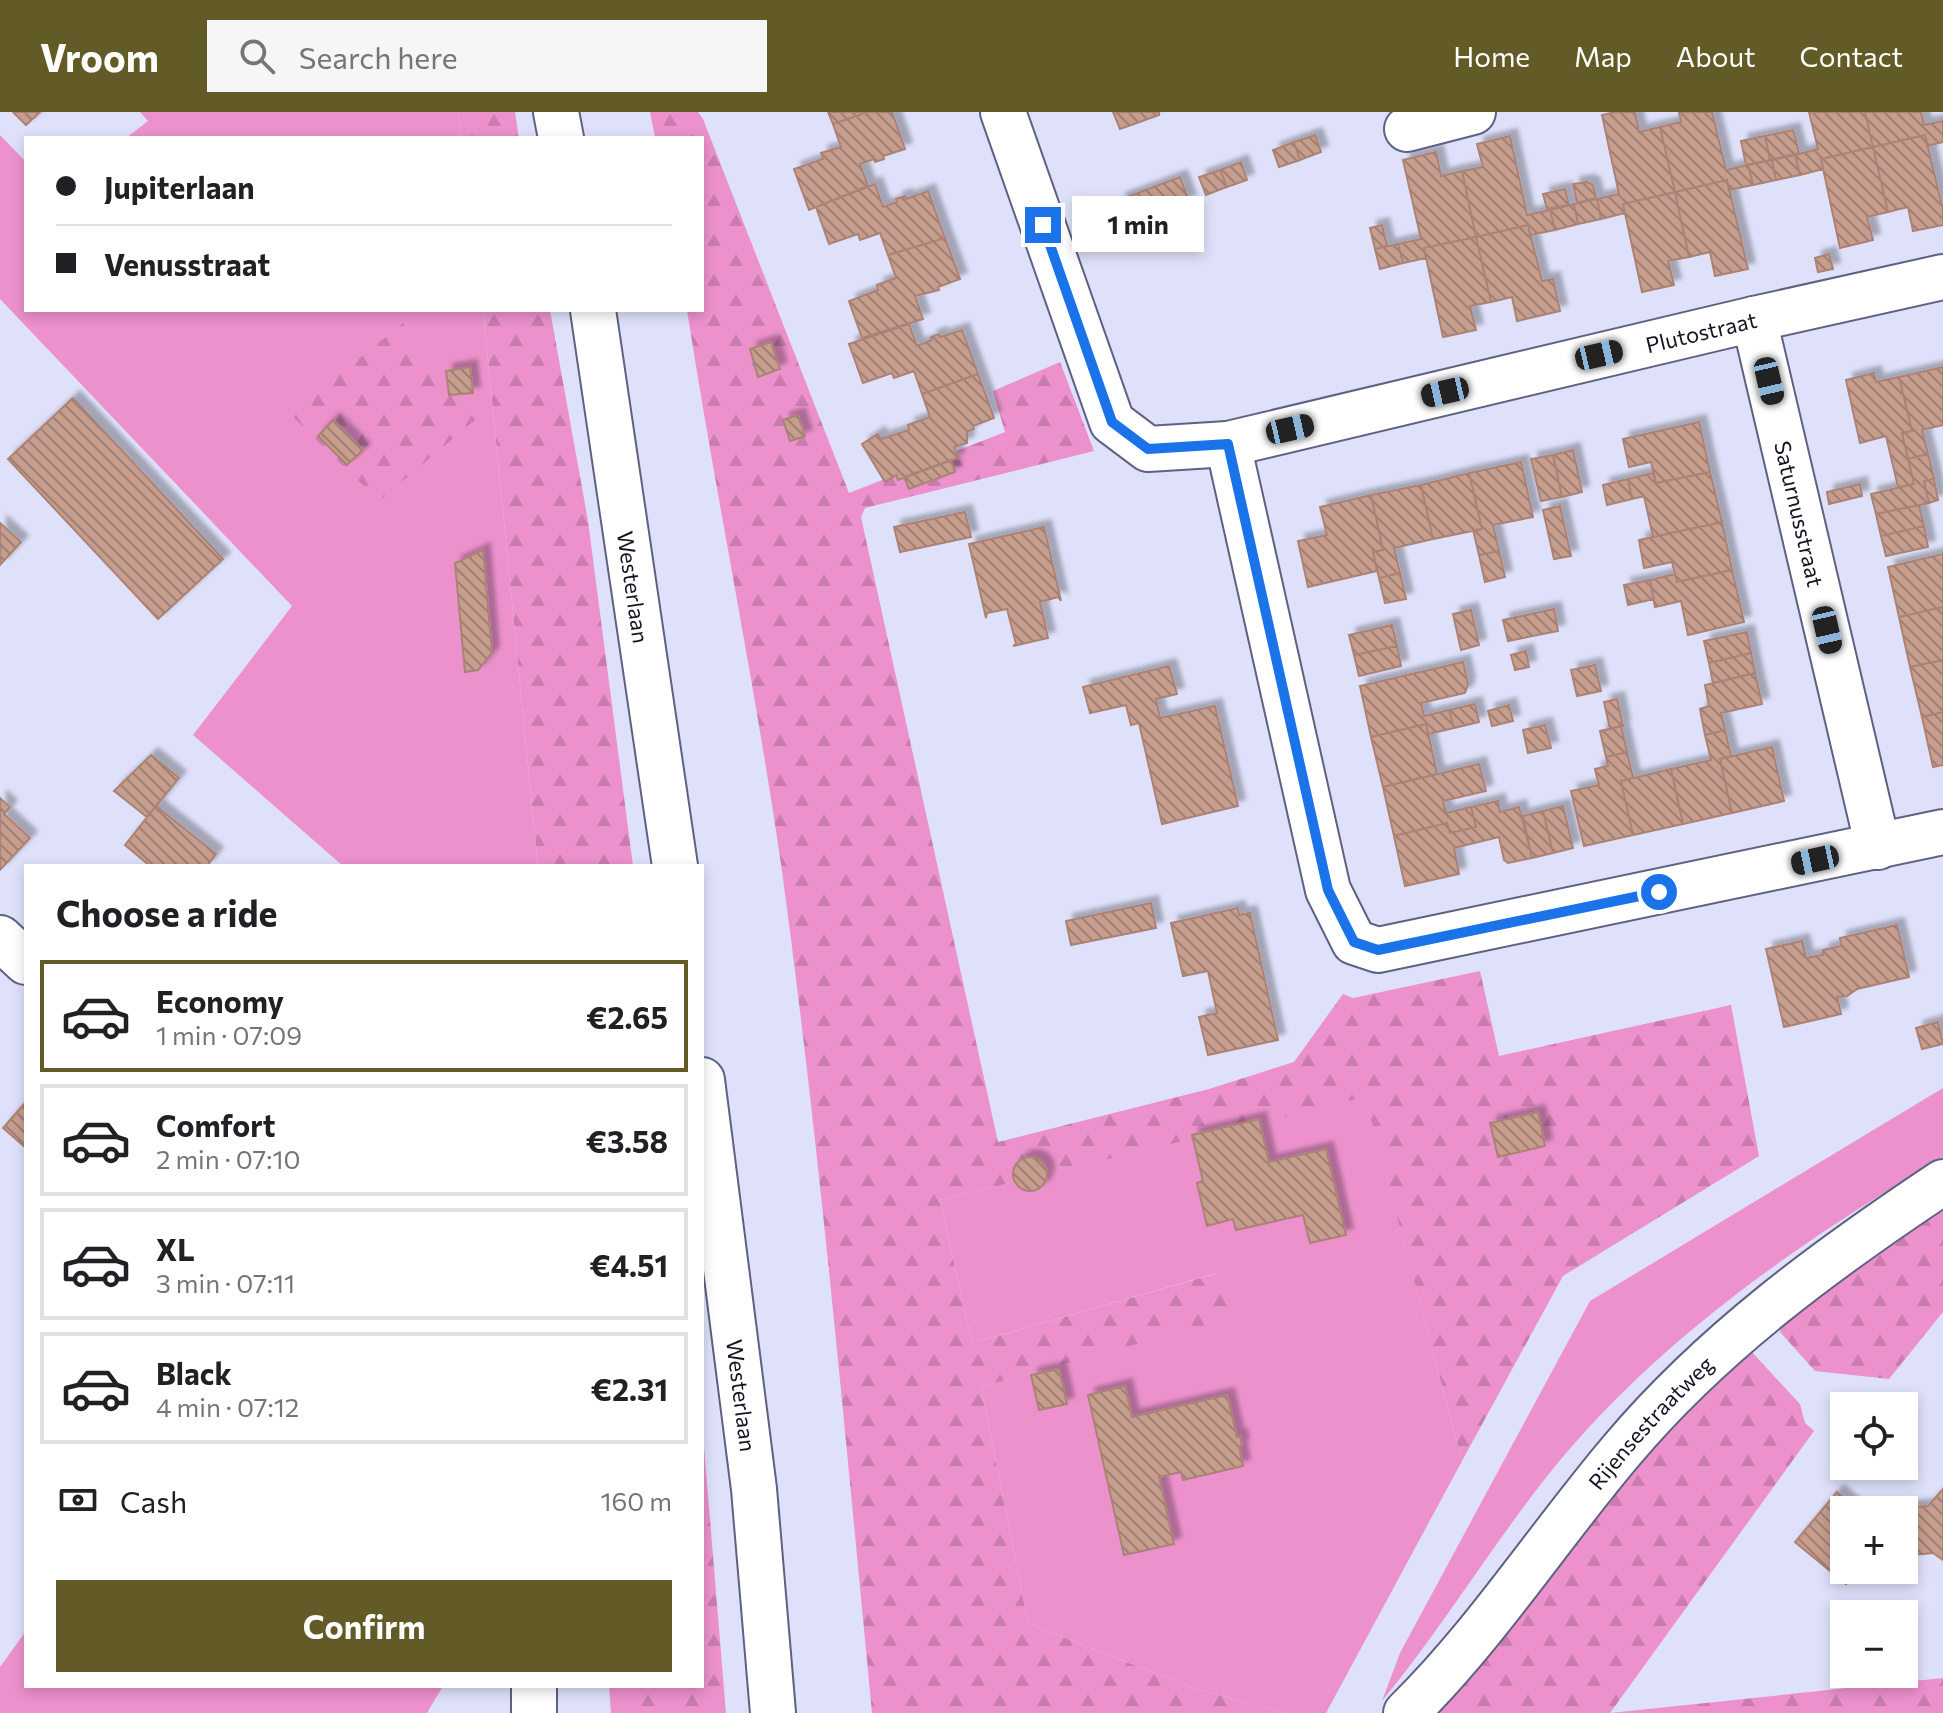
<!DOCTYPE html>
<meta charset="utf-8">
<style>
:root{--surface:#fff;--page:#f6f6f6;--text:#202124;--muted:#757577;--line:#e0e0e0;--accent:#625b27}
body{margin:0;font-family:Commissioner,sans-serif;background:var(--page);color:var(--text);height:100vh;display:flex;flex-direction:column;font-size:30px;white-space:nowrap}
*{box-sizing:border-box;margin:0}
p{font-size:26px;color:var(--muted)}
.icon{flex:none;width:44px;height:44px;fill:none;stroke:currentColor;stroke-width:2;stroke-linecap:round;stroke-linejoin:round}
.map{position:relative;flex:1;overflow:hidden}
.details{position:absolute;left:24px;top:752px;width:680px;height:824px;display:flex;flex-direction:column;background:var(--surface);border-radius:0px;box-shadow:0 4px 12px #0003}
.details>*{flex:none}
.banner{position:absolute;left:24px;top:24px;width:680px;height:176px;border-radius:0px;box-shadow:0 4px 12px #0003;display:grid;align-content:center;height:176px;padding:0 32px;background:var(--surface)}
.buttons{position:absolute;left:1830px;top:1280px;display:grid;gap:16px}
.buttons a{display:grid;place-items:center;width:88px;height:88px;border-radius:0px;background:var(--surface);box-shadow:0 4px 12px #0003;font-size:40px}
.end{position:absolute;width:36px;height:36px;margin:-18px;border:10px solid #1a73e8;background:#fff;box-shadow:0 0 0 4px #fff}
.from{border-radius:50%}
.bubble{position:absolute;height:56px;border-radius:0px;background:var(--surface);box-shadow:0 4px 12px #0003;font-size:26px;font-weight:700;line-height:56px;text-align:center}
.car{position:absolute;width:24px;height:48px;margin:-24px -12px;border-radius:10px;box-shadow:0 0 6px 2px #0007;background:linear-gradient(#222 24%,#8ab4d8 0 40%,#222 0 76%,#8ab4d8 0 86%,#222 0)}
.banner b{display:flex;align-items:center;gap:28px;height:76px;font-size:30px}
.banner b+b{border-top:2px solid var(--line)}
.banner i{width:20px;height:20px;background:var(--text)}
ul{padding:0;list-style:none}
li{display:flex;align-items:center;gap:24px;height:112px;margin:0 16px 12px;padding:0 16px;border:4px solid var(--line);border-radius:0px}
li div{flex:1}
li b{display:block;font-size:30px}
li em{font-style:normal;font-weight:700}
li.current{border-color:var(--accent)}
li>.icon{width:72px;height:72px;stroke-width:1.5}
h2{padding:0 32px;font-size:36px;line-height:96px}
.pay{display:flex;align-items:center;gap:20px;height:88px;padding:0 32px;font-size:30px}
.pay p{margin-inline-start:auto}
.cta{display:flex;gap:16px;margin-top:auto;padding:16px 32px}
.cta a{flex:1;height:92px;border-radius:0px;background:var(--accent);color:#fff;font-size:32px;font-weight:700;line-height:92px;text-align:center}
header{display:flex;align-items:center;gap:48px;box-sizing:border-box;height:112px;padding:0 40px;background:var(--accent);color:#fff}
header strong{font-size:38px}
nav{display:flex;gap:44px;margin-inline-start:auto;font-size:28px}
.search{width:560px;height:72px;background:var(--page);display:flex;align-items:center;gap:20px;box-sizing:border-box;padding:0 28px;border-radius:0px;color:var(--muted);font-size:30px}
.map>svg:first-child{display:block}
.green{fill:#ec91cc}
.forest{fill:url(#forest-firs)}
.building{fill:url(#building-back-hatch);stroke:#ab8274;stroke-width:2;filter:url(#shadow)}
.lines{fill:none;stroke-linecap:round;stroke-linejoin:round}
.minor-casing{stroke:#5e6183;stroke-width:48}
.primary-casing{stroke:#5e6183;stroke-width:48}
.minor{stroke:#fff;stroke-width:44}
.primary{stroke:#fff;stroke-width:44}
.route{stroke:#1a73e8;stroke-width:10}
.labels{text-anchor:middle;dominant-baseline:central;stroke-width:6;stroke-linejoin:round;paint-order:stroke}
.street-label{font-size:22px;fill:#131422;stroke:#edeeff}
</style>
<header>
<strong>Vroom</strong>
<div class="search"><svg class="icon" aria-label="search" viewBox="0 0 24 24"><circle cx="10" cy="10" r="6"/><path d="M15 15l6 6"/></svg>Search here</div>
<nav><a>Home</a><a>Map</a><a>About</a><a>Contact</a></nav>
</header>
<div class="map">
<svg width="1943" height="1601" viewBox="0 0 1943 1601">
<defs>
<pattern id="forest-firs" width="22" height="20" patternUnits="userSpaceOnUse" patternTransform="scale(2)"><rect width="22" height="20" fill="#ec91cc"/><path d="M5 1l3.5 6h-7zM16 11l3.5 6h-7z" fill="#ca7caf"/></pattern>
<pattern id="building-back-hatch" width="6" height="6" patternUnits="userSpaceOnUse" patternTransform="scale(2)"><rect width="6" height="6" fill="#c79e8e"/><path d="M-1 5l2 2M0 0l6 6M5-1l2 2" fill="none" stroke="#a08074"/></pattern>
<filter id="shadow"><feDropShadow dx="7" dy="-7" stdDeviation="2" flood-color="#0004"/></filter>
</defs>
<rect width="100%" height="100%" fill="#dee1f9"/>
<path class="green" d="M 140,0 L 458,0 L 461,26 L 126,26 L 148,9 Z
M 0,23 L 26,50 L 26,198 L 483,198 L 538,754 L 343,754 L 193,623 L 292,494 L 0,187 Z
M 1943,976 L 1943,1045 C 1806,1126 1672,1218 1567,1340 C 1500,1419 1448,1509 1382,1589 L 1400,1541 L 1590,1189 Z
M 1365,984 L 1462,1349 L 1326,1601 L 1285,1601 L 1190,1575 L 1028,1511 L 981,1275 L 1230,1205 L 1217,1161 L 972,1231 L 940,1088 Z
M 26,1519 L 26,1574 L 443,1574 L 427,1601 L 0,1601 L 0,1555 Z"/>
<path class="forest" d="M 458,0 L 515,0 L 519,26 L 461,26 Z
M 650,0 L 698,0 L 703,7 L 849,381 L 1005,320 L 993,279 L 1060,250 L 1094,339 L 865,396 L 861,405 L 998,1030 L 1209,977 L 1294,950 L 1343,882 L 1353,886 L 1480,859 L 1499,944 L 1731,893 L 1759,1044 L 1563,1164 L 1462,1349 L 1365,985 L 940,1088 L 972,1231 L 1218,1161 L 1231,1206 L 981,1275 L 1028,1511 L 1190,1575 L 1285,1601 L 872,1601 C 845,1320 820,1039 782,759 C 755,571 716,385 687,198 L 702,198 L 702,26 L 655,26 Z
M 483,198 L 550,198 L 588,409 L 633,754 L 538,754 Z
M 403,211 L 475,308 L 379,389 L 290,302 Z
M 1943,1095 L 1943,1200 L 1889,1267 L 1815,1259 L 1780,1220 L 1781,1211 L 1816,1182 Z
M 1750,1238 L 1800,1292 L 1805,1311 L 1814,1319 L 1610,1601 L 1943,1566 L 1943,1601 L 1438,1601 L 1453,1586 L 1599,1394 L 1662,1325 Z
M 702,1311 L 726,1601 L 611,1601 L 609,1574 L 702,1574 Z"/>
<path class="building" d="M 13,0 L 40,0 L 26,13 Z
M 828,0 L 868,0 L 833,12 Z
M 868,0 L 892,0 L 905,37 L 883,44 L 884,47 L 875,50 L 874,47 L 860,52 L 868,74 L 809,98 L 794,57 L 823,47 L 821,41 L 841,35 L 833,12 Z
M 1113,0 L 1159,0 L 1159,3 L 1120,17 Z
M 1616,0 L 1635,0 L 1639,20 L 1660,15 L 1675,80 L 1623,92 L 1625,101 L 1601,107 L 1597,87 L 1619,82 L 1602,3 Z
M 1679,0 L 1712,0 L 1726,58 L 1748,53 L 1753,73 L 1729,78 L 1727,68 L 1675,80 L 1660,15 L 1681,10 Z
M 1809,0 L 1865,0 L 1873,35 L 1821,47 L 1823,57 L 1800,63 L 1795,43 L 1818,37 Z
M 1865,0 L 1921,0 L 1924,13 L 1943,9 L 1943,30 L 1927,34 L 1925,23 L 1873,35 Z
M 1793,18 L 1799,41 L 1770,48 L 1765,24 Z
M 1315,23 L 1321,40 L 1300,48 L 1294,30 Z
M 1925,23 L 1943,98 L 1943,113 L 1913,119 L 1908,95 L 1888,100 L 1873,35 Z
M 1510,24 L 1527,103 L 1550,98 L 1555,118 L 1530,123 L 1528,113 L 1476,125 L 1462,59 L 1483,55 L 1477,32 Z
M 1765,24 L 1770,48 L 1746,53 L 1741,29 Z
M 1294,30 L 1300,48 L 1279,55 L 1273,38 Z
M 1873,35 L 1888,100 L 1867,105 L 1873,128 L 1840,136 L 1821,47 Z
M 1436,40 L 1441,64 L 1462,59 L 1476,125 L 1424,136 L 1426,146 L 1403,151 L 1398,132 L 1421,127 L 1403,48 Z
M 1795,43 L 1800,63 L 1776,68 L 1772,48 Z
M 1772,48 L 1776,68 L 1753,73 L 1748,53 Z
M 1241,50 L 1247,68 L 1227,75 L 1220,58 Z
M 1220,58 L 1227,75 L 1206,83 L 1199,65 Z
M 1180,65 L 1189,89 L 1128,111 L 1119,88 Z
M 1727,68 L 1748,157 L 1715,164 L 1710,140 L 1689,145 L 1675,80 Z
M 1587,70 L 1593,73 L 1596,86 L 1577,91 L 1573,72 Z
M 875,72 L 883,95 L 897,90 L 896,87 L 905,84 L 906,87 L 928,79 L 945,126 L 888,143 L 880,121 L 860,128 L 858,122 L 829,132 L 816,95 Z
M 1565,77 L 1569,93 L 1547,97 L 1543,82 Z
M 1675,80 L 1689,145 L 1668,149 L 1674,173 L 1642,180 L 1623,92 Z
M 1597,87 L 1601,107 L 1578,112 L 1574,92 Z
M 1574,92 L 1578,112 L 1555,118 L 1550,98 Z
M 1382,113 L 1387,134 L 1375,137 L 1370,116 Z
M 1528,113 L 1542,169 L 1553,167 L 1560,199 L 1517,209 L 1512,185 L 1491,190 L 1476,125 Z
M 1476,125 L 1491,190 L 1470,194 L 1476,218 L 1443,225 L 1424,136 Z
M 945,126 L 960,167 L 938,175 L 939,178 L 915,184 L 923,207 L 862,226 L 849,189 L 878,178 L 877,173 L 896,166 L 888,143 Z
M 1398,132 L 1403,151 L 1380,157 L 1375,137 Z
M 1829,142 L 1833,157 L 1818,160 L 1815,146 Z
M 909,212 L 917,234 L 932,228 L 931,225 L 939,222 L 940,225 L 962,218 L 978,262 L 922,282 L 914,259 L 894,266 L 892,261 L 863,271 L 849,232 Z
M 771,230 L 780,257 L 758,265 L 750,237 Z
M 470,255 L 473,281 L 449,283 L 446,259 Z
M 1943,255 L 1943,313 L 1922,318 L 1928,342 L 1908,347 L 1902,321 L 1912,319 L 1899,265 Z
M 1874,261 L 1876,270 L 1899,265 L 1912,319 L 1902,321 L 1914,372 L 1898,375 L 1886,324 L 1860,331 L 1846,268 Z
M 978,262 L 994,306 L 973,314 L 974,317 L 967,320 L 967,331 L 954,335 L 958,346 L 898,368 L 896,363 L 885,370 L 862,332 L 878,322 L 881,327 L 909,318 L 908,313 L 930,305 L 922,282 Z
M 73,286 L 223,447 L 158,507 L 8,347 Z
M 798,303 L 805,324 L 790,329 L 783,308 Z
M 333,308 L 363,338 L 347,353 L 318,324 Z
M 1699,310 L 1710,360 L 1656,371 L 1651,350 L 1629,355 L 1623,327 Z
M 1573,338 L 1582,380 L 1562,385 L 1553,343 Z
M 1928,342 L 1934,367 L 1924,369 L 1929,391 L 1876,402 L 1871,382 L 1914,372 L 1908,347 Z
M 1553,343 L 1562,385 L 1541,389 L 1531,347 Z
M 951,348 L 955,360 L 909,377 L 904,365 Z
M 1521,350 L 1533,405 L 1493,413 L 1499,439 L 1479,443 L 1473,418 L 1482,417 L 1469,361 Z
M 1710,360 L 1722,410 L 1653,425 L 1644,384 L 1632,387 L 1628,367 L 1653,361 L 1656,371 Z
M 1469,361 L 1482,417 L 1433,427 L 1421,373 Z
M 1628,367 L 1632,387 L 1607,393 L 1603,373 Z
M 1934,367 L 1938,388 L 1929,391 L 1924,369 Z
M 1860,372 L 1862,384 L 1829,392 L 1827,380 Z
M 1421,373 L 1433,427 L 1394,436 L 1400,461 L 1379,466 L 1373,440 L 1383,438 L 1371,383 Z
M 1371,383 L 1383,438 L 1373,440 L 1377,459 L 1308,475 L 1298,429 L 1327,423 L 1320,395 Z
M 1919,393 L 1924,414 L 1881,424 L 1876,402 Z
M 1560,394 L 1571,444 L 1554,447 L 1543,398 Z
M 965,400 L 971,425 L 900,440 L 894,415 Z
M 1722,410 L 1732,458 L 1677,470 L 1672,450 L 1644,456 L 1639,428 Z
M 0,411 L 21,430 L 0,453 Z
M 1924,414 L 1928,435 L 1886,444 L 1881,424 Z
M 1044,415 L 1061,489 L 1058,485 L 1040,490 L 1048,526 L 1013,534 L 1016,532 L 1007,497 L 987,501 L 986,506 L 969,432 Z
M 483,438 L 492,541 L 478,558 L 465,560 L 455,451 Z
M 1499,439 L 1505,465 L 1485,470 L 1479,443 Z
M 1943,442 L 1943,495 L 1899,505 L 1888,455 Z
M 1732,458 L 1744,510 L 1688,523 L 1681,489 L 1655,495 L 1650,468 L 1675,462 L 1677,470 Z
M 1400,461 L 1406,487 L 1385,491 L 1379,466 Z
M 1650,468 L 1654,487 L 1628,493 L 1624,473 Z
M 1943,495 L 1943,548 L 1910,555 L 1899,505 Z
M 1554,497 L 1558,519 L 1508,529 L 1503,508 Z
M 1471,498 L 1479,533 L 1461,538 L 1453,502 Z
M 1392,513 L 1397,534 L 1354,543 L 1349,523 Z
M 1747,520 L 1751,541 L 1709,551 L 1704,529 Z
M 1397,534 L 1401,554 L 1359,564 L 1354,543 Z
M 1526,539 L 1529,555 L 1515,558 L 1511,543 Z
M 1751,541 L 1755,561 L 1713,571 L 1709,551 Z
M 1943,548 L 1943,600 L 1922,605 L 1910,555 Z
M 1463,550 L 1468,572 L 1465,581 L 1421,591 L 1424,604 L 1449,598 L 1454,616 L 1428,622 L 1426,612 L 1371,625 L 1360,574 Z
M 1595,553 L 1601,579 L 1577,584 L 1571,558 Z
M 1169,554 L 1177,582 L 1156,587 L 1160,606 L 1215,594 L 1238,694 L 1162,712 L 1139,611 L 1131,613 L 1126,593 L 1090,601 L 1083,575 Z
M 1755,561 L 1762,592 L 1721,601 L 1725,618 L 1705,623 L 1700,597 L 1709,594 L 1705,573 Z
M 1617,587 L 1623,614 L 1610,617 L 1604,590 Z
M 1475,592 L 1479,610 L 1454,616 L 1449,598 Z
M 1509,593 L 1513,609 L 1492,614 L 1488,599 Z
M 1943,600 L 1943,653 L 1933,655 L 1922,605 Z
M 1426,612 L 1437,662 L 1383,675 L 1371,625 Z
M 1545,613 L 1551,636 L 1528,641 L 1523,618 Z
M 1621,614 L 1627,640 L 1606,645 L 1600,619 Z
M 1725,618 L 1731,644 L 1720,647 L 1732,701 L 1683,712 L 1671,657 L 1711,648 L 1705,623 Z
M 1772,635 L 1784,689 L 1732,701 L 1720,647 Z
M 1627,640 L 1633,666 L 1621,669 L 1633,723 L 1584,734 L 1571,679 L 1599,673 L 1595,657 L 1608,654 L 1606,645 Z
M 151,643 L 179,666 L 147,705 L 114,679 Z
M 1479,652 L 1486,679 L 1443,689 L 1446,701 L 1471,695 L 1476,715 L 1450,721 L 1447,711 L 1394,724 L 1383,675 Z
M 1671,657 L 1683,712 L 1633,723 L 1621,669 Z
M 0,686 L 10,695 L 4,702 L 30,726 L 0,758 Z
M 1498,689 L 1500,700 L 1519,695 L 1532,746 L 1508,751 L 1504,748 L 1499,725 L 1454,736 L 1459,762 L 1405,774 L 1394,724 L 1447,711 L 1450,721 L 1476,715 L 1471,695 Z
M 156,694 L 216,742 L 207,754 L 150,754 L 125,733 Z
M 1563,694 L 1573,736 L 1553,741 L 1543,699 Z
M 1543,699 L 1553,741 L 1532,746 L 1523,704 Z
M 1151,791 L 1156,816 L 1071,833 L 1066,809 Z
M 1238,796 L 1239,803 L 1250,801 L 1278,928 L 1208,943 L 1199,905 L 1217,901 L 1208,859 L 1183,864 L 1171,811 Z
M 1897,813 L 1909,865 L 1857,877 L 1847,884 L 1837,885 L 1841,902 L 1784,915 L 1766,837 L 1802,829 L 1806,846 L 1823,843 L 1823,838 L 1841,834 L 1840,826 Z
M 1938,910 L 1943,932 L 1922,937 L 1916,916 Z
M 26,990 L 26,1036 L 3,1016 Z
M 1538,1000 L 1545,1034 L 1498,1045 L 1490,1011 Z
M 1259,1007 L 1269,1050 L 1326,1037 L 1346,1123 L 1310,1131 L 1303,1103 L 1236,1118 L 1233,1107 L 1207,1114 L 1197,1071 L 1203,1069 L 1192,1023 Z
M1013 1062a17 17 0 1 1 34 0a17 17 0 1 1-34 0Z
M 1059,1257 L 1067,1292 L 1039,1298 L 1031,1263 Z
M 1125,1274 L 1132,1305 L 1227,1283 L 1237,1325 L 1240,1324 L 1242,1333 L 1239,1334 L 1243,1354 L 1183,1368 L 1181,1360 L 1159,1365 L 1174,1432 L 1124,1443 L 1088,1283 Z
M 1943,1377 L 1943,1448 L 1933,1441 L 1904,1444 L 1904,1398 L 1894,1397 L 1928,1394 Z
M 1837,1380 L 1858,1398 L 1844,1398 L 1844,1458 L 1858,1458 L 1846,1472 L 1795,1430 Z"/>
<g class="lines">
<g class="minor-casing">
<g id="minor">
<path id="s1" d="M 1003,0 L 1112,310 L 1148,337 L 1228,332 L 1754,207 L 1943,165"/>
<path d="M 1407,17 L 1473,0"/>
<path id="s2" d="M 1754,207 L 1878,735"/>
<path d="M 1228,332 L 1328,778 L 1354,830 L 1378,838 L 1943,720"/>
<path d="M 0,826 L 26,850"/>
<path d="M 534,1574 L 534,1601"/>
<path id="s3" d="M 1406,1601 C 1487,1521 1549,1424 1622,1338 C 1712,1231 1827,1147 1943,1070"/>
</g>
</g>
<g class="primary-casing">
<g id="primary">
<path d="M 556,0 L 561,26"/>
<path id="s4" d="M 593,198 L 675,754"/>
<path id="s5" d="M 702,968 L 754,1377 L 773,1601"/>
</g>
</g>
<use href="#minor" class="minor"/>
<use href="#primary" class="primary"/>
</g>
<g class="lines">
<path class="route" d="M 1043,113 L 1112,310 L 1148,337 L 1228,332 L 1328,778 L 1354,830 L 1378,838 L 1659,780"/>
</g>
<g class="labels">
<g class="street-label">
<text stroke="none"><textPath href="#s1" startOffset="940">Plutostraat</textPath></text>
<text stroke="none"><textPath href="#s2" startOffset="200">Saturnusstraat</textPath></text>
<text stroke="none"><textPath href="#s4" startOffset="280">Westerlaan</textPath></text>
<text stroke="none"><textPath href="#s5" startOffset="318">Westerlaan</textPath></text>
<text stroke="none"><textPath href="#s3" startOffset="380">Rijensestraatweg</textPath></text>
</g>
</g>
</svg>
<div class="buttons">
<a><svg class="icon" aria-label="locate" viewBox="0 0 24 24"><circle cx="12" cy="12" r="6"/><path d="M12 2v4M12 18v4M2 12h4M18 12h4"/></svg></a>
<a>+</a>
<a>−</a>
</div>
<i class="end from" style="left:1659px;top:780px"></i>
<i class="end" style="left:1043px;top:113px"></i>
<div class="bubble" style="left:1072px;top:84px;width:132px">1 min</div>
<i class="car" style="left:1599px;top:243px;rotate:77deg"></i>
<i class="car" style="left:1769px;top:269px;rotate:167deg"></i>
<i class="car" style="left:1445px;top:280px;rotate:257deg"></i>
<i class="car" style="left:1290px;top:317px;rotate:77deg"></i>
<i class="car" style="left:1827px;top:518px;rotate:167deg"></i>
<i class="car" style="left:1815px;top:748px;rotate:258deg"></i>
<div class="banner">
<b><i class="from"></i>Jupiterlaan</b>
<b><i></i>Venusstraat</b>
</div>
<section class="details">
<h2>Choose a ride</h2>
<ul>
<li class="current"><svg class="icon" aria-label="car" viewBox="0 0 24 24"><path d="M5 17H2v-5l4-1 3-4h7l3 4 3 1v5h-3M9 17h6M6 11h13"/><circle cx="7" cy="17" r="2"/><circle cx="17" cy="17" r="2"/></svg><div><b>Economy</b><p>1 min · 07:09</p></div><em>€2.65</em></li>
<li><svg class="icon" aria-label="car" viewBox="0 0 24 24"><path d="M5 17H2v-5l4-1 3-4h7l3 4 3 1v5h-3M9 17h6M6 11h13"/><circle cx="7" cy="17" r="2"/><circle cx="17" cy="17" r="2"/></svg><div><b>Comfort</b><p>2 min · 07:10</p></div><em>€3.58</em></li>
<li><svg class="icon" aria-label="car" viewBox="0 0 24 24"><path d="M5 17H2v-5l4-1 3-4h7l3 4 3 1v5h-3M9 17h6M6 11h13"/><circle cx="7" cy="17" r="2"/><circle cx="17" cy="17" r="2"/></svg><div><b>XL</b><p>3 min · 07:11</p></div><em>€4.51</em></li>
<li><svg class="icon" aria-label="car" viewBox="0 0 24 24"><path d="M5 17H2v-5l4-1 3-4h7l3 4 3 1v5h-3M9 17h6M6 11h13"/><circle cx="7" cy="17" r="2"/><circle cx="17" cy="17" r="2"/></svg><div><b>Black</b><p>4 min · 07:12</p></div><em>€2.31</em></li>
</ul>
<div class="pay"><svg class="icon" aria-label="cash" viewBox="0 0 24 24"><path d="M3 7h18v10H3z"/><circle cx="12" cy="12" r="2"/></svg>Cash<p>160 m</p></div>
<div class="cta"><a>Confirm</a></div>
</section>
</div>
